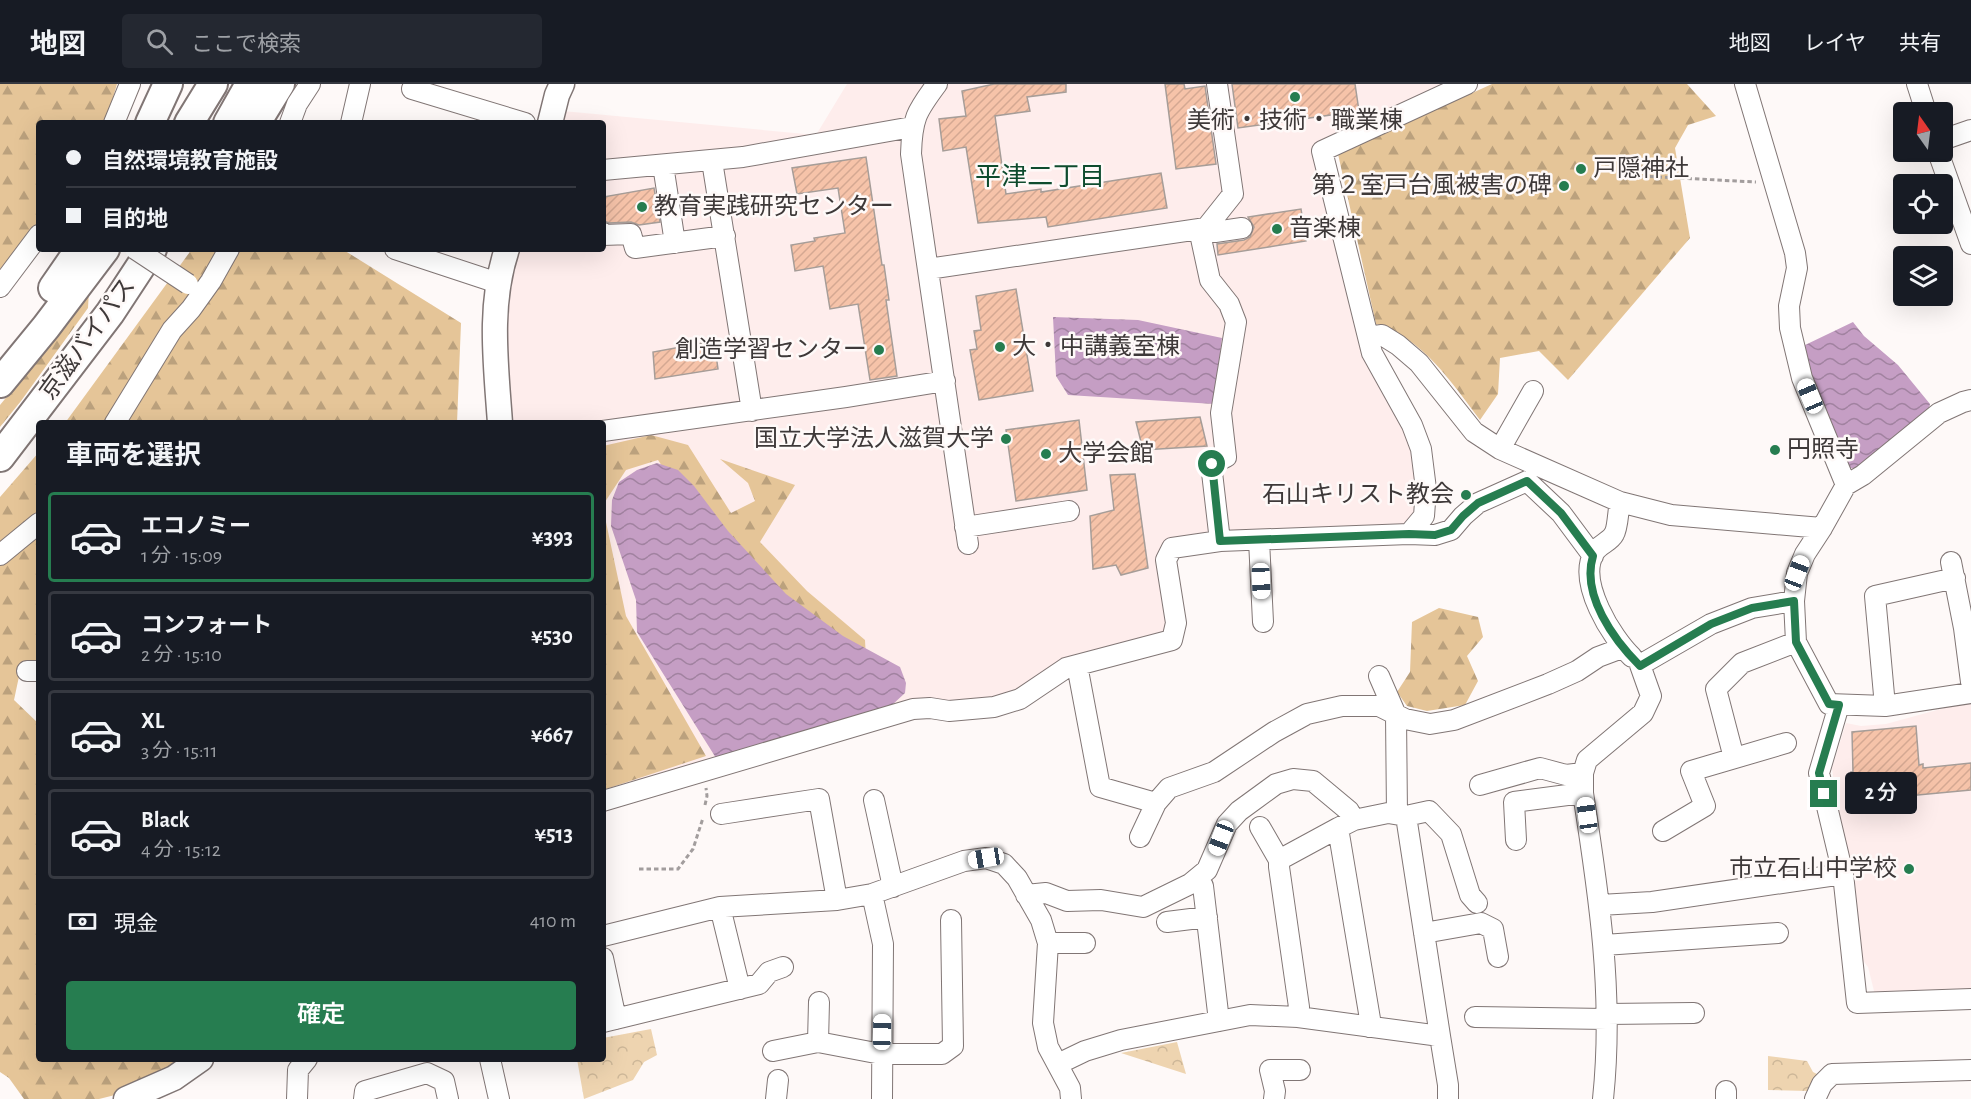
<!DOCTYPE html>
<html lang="ja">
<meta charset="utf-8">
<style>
:root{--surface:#171b24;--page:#242831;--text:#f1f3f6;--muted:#9ea1a6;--line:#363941;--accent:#267d50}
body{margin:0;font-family:"Alegreya Sans","Noto Sans JP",sans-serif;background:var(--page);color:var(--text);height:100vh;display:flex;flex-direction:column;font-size:22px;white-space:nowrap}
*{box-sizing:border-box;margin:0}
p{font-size:20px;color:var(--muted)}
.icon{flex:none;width:33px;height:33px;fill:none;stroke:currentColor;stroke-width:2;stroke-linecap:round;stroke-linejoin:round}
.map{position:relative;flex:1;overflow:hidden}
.sheet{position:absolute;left:36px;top:336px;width:570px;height:642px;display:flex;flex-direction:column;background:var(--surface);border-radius:6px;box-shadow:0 6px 24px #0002}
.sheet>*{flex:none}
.hud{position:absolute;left:36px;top:36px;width:570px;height:132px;border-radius:6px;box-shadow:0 6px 24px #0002;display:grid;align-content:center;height:132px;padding:0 30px;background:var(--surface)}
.needle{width:39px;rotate:346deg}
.tools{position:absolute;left:1893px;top:18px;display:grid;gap:12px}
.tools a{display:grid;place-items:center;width:60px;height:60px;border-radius:6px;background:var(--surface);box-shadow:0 6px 24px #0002;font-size:30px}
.end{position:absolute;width:27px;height:27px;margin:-14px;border:8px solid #267d50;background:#fff;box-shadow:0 0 0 3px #fff}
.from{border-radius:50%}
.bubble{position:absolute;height:42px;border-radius:6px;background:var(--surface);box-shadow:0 6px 24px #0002;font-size:20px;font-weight:600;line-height:42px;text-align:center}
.car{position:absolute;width:18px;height:36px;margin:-18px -9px;border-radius:8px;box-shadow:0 0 4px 2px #0007;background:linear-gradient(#fff 24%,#345 0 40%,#fff 0 76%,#345 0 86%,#fff 0)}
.hud b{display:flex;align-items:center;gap:21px;height:57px;font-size:22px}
.hud b+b{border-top:2px solid var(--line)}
.hud i{width:15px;height:15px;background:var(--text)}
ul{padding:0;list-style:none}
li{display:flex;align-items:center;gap:18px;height:90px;margin:0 12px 9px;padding:0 18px;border:3px solid var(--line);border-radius:6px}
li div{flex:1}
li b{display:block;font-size:22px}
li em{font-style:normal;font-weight:600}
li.active{border-color:var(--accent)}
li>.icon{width:54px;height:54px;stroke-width:1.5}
h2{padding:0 30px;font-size:27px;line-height:72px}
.pay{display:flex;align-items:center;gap:15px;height:66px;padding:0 30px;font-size:22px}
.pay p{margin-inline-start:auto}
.action{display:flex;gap:12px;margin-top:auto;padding:12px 30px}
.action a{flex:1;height:69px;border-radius:6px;background:var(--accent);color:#fff;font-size:24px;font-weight:600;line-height:69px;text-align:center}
header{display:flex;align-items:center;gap:36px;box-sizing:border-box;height:84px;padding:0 30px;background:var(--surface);border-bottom:2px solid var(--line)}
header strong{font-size:28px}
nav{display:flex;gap:33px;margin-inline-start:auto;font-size:21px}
.search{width:420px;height:54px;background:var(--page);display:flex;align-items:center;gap:15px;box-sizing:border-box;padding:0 21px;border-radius:6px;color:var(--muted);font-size:22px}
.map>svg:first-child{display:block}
.built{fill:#feedec}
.forest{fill:url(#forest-firs)}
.park{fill:url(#park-crowns)}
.water{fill:url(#water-waves)}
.building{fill:url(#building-hatch);stroke:#a69d98;stroke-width:1.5}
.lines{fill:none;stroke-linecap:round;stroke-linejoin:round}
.minor-casing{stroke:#817675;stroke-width:22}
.major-casing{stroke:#817675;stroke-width:27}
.highway-casing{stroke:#817675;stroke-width:32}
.path{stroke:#a29d9d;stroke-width:3;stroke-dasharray:4.5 3;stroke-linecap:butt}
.minor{stroke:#fff;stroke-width:20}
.major{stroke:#fff;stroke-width:24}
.highway{stroke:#fff;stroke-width:28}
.minor-bridge-casing{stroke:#817675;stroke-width:22;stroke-linecap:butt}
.minor-bridge{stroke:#fff;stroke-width:20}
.route{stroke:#267d50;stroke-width:8}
.poi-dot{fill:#267d50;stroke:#fef9f8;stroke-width:2}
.labels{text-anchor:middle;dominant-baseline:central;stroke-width:5;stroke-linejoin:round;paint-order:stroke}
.poi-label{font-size:24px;fill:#3e3939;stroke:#fef9f8;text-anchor:start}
.street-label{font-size:24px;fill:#3e3939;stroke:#fef9f8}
.neighbourhood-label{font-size:26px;fill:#0e4c2e;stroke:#fef9f8}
</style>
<header>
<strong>地図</strong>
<div class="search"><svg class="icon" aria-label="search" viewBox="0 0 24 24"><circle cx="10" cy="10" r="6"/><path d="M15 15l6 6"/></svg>ここで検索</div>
<nav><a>地図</a><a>レイヤ</a><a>共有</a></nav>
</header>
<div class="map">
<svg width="1971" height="1015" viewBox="0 0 1971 1015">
<defs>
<pattern id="forest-firs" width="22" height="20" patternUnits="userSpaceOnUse" patternTransform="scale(1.5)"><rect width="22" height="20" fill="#e5c598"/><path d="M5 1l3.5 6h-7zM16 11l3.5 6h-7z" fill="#bba17d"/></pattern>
<pattern id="park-crowns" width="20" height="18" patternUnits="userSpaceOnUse" patternTransform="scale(1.5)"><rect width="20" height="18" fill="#eed4b0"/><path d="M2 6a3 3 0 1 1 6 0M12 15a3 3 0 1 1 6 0" fill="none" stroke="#cdb798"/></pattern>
<pattern id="water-waves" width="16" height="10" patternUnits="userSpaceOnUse" patternTransform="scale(1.5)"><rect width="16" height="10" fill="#c59ec4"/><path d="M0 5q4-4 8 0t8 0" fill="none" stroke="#a182a0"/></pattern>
<pattern id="building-hatch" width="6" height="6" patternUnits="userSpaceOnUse" patternTransform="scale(1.5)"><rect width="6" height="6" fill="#f6c3a9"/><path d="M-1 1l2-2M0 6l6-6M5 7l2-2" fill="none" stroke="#d4a892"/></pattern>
</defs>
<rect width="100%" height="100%" fill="#fef9f8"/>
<path class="built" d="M 847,0 L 1453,0 L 1316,64 L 1413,366 L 1419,405 L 1418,429 L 1407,443 L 1169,459 L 1169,539 L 1166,551 L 1019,610 L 950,621 L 603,711 L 603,339 L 510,339 L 504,247 L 508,198 L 519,165 L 603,165 L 603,39 L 560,39 L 563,27 L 816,51 Z
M 1959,620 L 1971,620 L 1971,905 L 1875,911 L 1868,883 L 1855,866 L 1832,684 L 1846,639 L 1861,642 L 1886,640 Z"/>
<path class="forest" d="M 0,0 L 117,0 L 107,34 L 104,39 L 39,39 L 39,136 L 21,162 L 0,185 Z
M 1492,0 L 1687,0 L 1716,32 L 1688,41 L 1675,64 L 1690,154 L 1568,296 L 1539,267 L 1500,274 L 1498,310 L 1480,336 C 1451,298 1424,255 1376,240 L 1338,70 Z
M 192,165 L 342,165 L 461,239 L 457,339 L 65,339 Z
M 89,206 L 88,224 L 21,317 L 0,343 L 0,321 L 52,258 Z
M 651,351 L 688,361 L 731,429 L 755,417 L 748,399 L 720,375 L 795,401 L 760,458 L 807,507 L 865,556 L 866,575 L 786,523 L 690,424 L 658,376 L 626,386 L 603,421 L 603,362 Z
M 39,368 L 39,582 L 21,583 L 14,616 L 39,640 L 39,975 L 186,975 L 123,1009 L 99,1015 L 24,1015 L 9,994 L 0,988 L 0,413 Z
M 603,424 L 626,532 L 706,672 L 603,706 Z
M 1439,524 L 1478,533 L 1483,553 L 1467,572 L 1478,597 L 1465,621 L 1427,627 L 1407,622 L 1397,608 L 1410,588 L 1412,538 Z"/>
<path class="park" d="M 651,945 L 657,971 L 644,978 L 633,996 L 584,1015 L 577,975 L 603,975 L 603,954 Z
M 1177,958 L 1186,990 L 1121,969 Z
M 1768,972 L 1807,977 L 1813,988 L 1819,991 L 1808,1007 L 1768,1006 Z"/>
<path class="water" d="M 1053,233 L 1138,236 L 1222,254 L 1214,320 L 1068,311 L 1056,292 Z
M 1853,238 L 1864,252 L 1898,281 L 1930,320 L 1928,329 L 1859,385 L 1849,384 L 1810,289 L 1803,262 Z
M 657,379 L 678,386 L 694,402 L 728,447 L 786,510 L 843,552 L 900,583 L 906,599 L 905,609 L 892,621 L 716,674 L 637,548 L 636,516 L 611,442 L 612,416 L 619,398 L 637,386 Z"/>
<path class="building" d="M 994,0 L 1066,0 L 1066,8 L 1027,13 L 1030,27 L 995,32 L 1006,110 L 1041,105 L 1041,108 L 1161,89 L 1167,124 L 1048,143 L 1046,133 L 978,139 L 966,63 L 943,67 L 939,35 L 966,32 L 962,7 Z
M 1165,0 L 1184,0 L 1185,5 L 1205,2 L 1216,80 L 1176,85 Z
M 1232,0 L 1355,0 L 1359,27 L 1238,44 Z
M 866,73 L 882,181 L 884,181 L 889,216 L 886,216 L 897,292 L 870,296 L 858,220 L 830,225 L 823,182 L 795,187 L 791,161 L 815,157 L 814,154 L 845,149 L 838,104 L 797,110 L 792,84 Z
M 654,104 L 660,138 L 639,141 L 631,138 L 609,139 L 604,137 L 603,113 Z
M 1301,125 L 1306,157 L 1218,171 L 1217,160 L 1244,156 L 1250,153 L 1254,143 L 1248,133 Z
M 1016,205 L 1033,307 L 979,316 L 970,266 L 977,265 L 974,247 L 981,246 L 976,212 Z
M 714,257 L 718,285 L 655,295 L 653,268 Z
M 1200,333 L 1207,362 L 1143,366 L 1136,338 Z
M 1079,336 L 1087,406 L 1016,417 L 1006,346 Z
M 1135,390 L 1148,484 L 1121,491 L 1116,481 L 1093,485 L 1090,432 L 1114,426 L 1110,391 Z
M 1916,642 L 1919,681 L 1923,680 L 1923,684 L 1971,679 L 1971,706 L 1854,717 L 1851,688 L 1853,688 L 1852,648 Z"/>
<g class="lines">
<g class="minor-casing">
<path id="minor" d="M 937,0 C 916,28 912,35 911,70 L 968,460
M 1745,0 L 1795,169 L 1797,184 L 1789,222 L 1790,244 L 1802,294 L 1846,401
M 1917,0 L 1926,28
M 412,5 L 525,39
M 114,39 L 130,0
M 290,39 L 297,20 L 310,0
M 351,39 L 360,0
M 1942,56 L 1971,46
M 1938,68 L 1971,160
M 712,77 L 752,327
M 663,81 L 675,159
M 603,86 L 743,73 L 912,43
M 1206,144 L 1233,110 L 1217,0
M 1199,145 L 1210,196 L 1229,220 L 1236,238 L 1221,329 L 1226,373 L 1211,380 L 1220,457
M 603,149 L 603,151 L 631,150 L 635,164 L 725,152
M 395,165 L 498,199
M 928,185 L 1206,144 L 1215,148 L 1242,144
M 0,203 L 39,151
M 1369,257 L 1375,252 L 1382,251 L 1398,261 L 1419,279 L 1474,348 L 1500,365 L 1620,418 L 1671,431 L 1822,444
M 115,339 L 172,246 L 191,225 L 211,197 L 229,165
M 603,347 L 846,313 L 945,297
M 1500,365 L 1533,307
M 1620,418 C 1618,426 1618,444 1614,450 C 1610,458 1598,461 1594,469 C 1577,498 1612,554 1632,573
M 965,443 L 1069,427
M 1409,450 L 1424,432 L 1426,405 L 1421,365 L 1412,341 L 1372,269 L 1322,67 L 1467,0
M 1259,456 L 1263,538
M 0,471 L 39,439
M 1951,478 L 1964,544 L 1971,598
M 1794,517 L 1796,558 L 1829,620 L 1885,622 L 1971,609
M 1077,581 L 1100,703 L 1156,719
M 27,587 L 39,587
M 1379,592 L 1396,631 L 1397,730
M 1839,621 L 1819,689 L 1843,790 L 1857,919 L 1971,915
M 1885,622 L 1875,512 L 1955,494
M 1734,674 L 1716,605 L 1742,579 L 1796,558
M 1480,701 L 1540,684 L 1566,691 L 1583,689
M 874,716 L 893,803
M 603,717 L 913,625 L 930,624 L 949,627 L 994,623 L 1020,615 L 1066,584 L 1172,556 L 1176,539 L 1166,476 L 1172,464 L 1220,457 L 1409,450 L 1435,451 L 1451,446 L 1463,432 L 1478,419 L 1527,397 L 1561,429 L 1593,472
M 721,730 L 819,715 L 837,816
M 1406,732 L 1429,727 L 1451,750 L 1470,811 L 1477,819
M 1354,736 L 1388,729 L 1406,732 L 1440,952
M 1260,743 L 1279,776
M 1663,747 L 1705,722 L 1691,687 L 1786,659
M 1140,753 L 1156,719 L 1169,704 L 1214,688 L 1274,648 L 1307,630 L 1342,622 L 1379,622 L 1405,635 L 1430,640 L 1454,636 L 1548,600 L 1577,587 L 1598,573 L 1622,564
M 1516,756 L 1514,718 L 1583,709
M 1203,802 L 1219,937
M 872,810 L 883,860 L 882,1015
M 1026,811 L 1046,809 L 1067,817 L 1101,816 L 1143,823 L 1190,800 L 1207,786 L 1227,740 L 1239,727 L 1276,700 L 1293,695 L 1313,697 L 1349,727 L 1354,736 L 1338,744
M 1600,821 L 1652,818 L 1843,790
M 720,823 L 740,905
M 1167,838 L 1207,833
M 1424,849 L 1481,839 L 1493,845 L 1498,873
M 603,852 L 720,823 L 837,816 L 872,810 L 964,777 L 986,774 L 1004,780 L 1017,794 L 1041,836 L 1048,859 L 1043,939 L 1048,963 L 1070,1004 L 1071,1015
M 1048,859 L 1085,859
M 1604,861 L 1778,849
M 603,874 L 616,935
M 1607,930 L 1694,929
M 1298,933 L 1299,923 L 1279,783 L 1279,776 L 1338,744 L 1370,935 L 1369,943
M 1475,933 L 1606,935
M 603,938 L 759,900 L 769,888 L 783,883
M 818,958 L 819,918
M 773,967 L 818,958 L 881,970 L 942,970 L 953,962 L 951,836
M 490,975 L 499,1015
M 1058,980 L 1085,967 L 1121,956 L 1250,931 L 1298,933 L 1440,952 L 1448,1001 L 1448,1015
M 1726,1007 L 1726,1015
M 297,1015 L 298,986 L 307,975
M 364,1015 L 365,1007 L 427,989 L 444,997 L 448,1015
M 776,1015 L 778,996
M 1274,1015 L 1275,1007 L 1270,986 L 1300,986
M 1603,1015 C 1614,911 1599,811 1583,709 L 1583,689 L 1587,676 L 1643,629 L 1651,612 L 1640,581 L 1711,540 L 1752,524 L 1794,517 L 1797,489 L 1805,470 L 1822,444 L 1846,401 L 1863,391 L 1939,329 L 1963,318 L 1971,316
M 1815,1015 L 1822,1000 L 1832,990 L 1971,986"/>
</g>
<g class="major-casing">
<path id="major" d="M 550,39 L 557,11 L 562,0
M 500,339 C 496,281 488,221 507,165
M 126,1015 L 174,994 L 201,975"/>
</g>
<g class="highway-casing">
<path id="highway" d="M 150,39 L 168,0
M 189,39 L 213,0
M 228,39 L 250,0
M 256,39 L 280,0
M 53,204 L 80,165
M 0,299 L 46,243 L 105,165
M 0,373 L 110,229 L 152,165"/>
</g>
<path class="path" d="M 1620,91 L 1756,98
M 705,721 L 707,712 L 706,704
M 639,785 L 678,785 L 693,765 L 703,734"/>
<use href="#minor" class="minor"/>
<use href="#major" class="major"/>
<use href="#highway" class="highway"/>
<g class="minor-bridge-casing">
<path id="minor-bridge" d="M 135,165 L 188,200"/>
</g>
<use href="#minor-bridge" class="minor-bridge"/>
</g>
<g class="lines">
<path class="route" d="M 1212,380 L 1220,457 L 1409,450 L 1435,451 L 1451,446 L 1463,432 L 1478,419 L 1527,397 L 1561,429 L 1593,472 C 1581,511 1614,556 1640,582 L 1711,540 L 1752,524 L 1794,517 L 1796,558 L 1829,620 L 1839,621 L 1819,689 L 1824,710"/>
</g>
<g class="poi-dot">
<circle cx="1295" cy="13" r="6"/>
<circle cx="1581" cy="85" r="6"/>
<circle cx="1564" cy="102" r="6"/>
<circle cx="642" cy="123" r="6"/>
<circle cx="1277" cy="145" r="6"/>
<circle cx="1000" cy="263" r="6"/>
<circle cx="879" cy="266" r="6"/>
<circle cx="1006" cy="355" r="6"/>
<circle cx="1775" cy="366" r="6"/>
<circle cx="1046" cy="370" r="6"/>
<circle cx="1466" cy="411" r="6"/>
<circle cx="1909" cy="785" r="6"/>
</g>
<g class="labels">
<g class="poi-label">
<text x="1295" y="37" text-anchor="middle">美術・技術・職業棟</text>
<text x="1593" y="85">戸隠神社</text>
<text x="1552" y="102" text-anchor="end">第２室戸台風被害の碑</text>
<text x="654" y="123">教育実践研究センター</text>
<text x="1289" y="145">音楽棟</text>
<text x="1012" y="263">大・中講義室棟</text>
<text x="867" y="266" text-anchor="end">創造学習センター</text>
<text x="994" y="355" text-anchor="end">国立大学法人滋賀大学</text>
<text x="1787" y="366">円照寺</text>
<text x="1058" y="370">大学会館</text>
<text x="1454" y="411" text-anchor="end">石山キリスト教会</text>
<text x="1897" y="785" text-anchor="end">市立石山中学校</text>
</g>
<g class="street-label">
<text transform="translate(88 255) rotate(-54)">京滋バイパス</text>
</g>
<g class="neighbourhood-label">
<text x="1040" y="93">平津二丁目</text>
</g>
</g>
</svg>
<div class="tools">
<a><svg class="needle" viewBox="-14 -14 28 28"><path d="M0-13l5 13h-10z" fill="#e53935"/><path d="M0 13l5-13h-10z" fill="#9ea1a6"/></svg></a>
<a><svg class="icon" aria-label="locate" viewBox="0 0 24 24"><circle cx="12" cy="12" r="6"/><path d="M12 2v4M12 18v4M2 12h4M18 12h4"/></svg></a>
<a><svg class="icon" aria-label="layers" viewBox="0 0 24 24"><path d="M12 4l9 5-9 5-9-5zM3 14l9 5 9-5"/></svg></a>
</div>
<i class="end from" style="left:1212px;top:380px"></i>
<i class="end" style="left:1824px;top:710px"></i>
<div class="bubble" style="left:1845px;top:688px;width:72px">2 分</div>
<i class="car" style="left:1810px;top:312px;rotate:337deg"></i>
<i class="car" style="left:1797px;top:489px;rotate:21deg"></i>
<i class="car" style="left:1261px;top:497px;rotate:178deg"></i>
<i class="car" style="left:1587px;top:731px;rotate:352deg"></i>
<i class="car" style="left:1221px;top:754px;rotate:201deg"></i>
<i class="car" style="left:986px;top:774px;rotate:261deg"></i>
<i class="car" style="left:882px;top:948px;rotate:1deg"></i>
<div class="hud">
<b><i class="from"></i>自然環境教育施設</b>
<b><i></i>目的地</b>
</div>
<section class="sheet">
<h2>車両を選択</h2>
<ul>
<li class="active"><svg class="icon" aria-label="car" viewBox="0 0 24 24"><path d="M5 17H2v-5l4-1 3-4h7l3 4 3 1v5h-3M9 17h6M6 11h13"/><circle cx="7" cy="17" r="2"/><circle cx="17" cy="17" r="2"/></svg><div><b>エコノミー</b><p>1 分 · 15:09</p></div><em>¥393</em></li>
<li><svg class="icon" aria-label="car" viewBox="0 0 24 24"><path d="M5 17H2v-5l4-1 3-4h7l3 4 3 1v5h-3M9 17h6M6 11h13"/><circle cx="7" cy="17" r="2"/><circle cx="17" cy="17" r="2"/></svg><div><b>コンフォート</b><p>2 分 · 15:10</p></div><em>¥530</em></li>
<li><svg class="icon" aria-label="car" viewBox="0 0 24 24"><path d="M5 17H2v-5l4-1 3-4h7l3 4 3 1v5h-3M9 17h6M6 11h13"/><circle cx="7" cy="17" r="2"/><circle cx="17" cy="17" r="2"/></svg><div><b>XL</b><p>3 分 · 15:11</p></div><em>¥667</em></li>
<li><svg class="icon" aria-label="car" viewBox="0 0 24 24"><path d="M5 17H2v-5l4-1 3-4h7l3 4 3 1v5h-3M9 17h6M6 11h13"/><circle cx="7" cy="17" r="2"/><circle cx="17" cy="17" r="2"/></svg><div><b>Black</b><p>4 分 · 15:12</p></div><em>¥513</em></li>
</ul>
<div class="pay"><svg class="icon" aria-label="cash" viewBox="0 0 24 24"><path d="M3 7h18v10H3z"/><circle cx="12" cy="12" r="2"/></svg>現金<p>410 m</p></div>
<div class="action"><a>確定</a></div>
</section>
</div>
